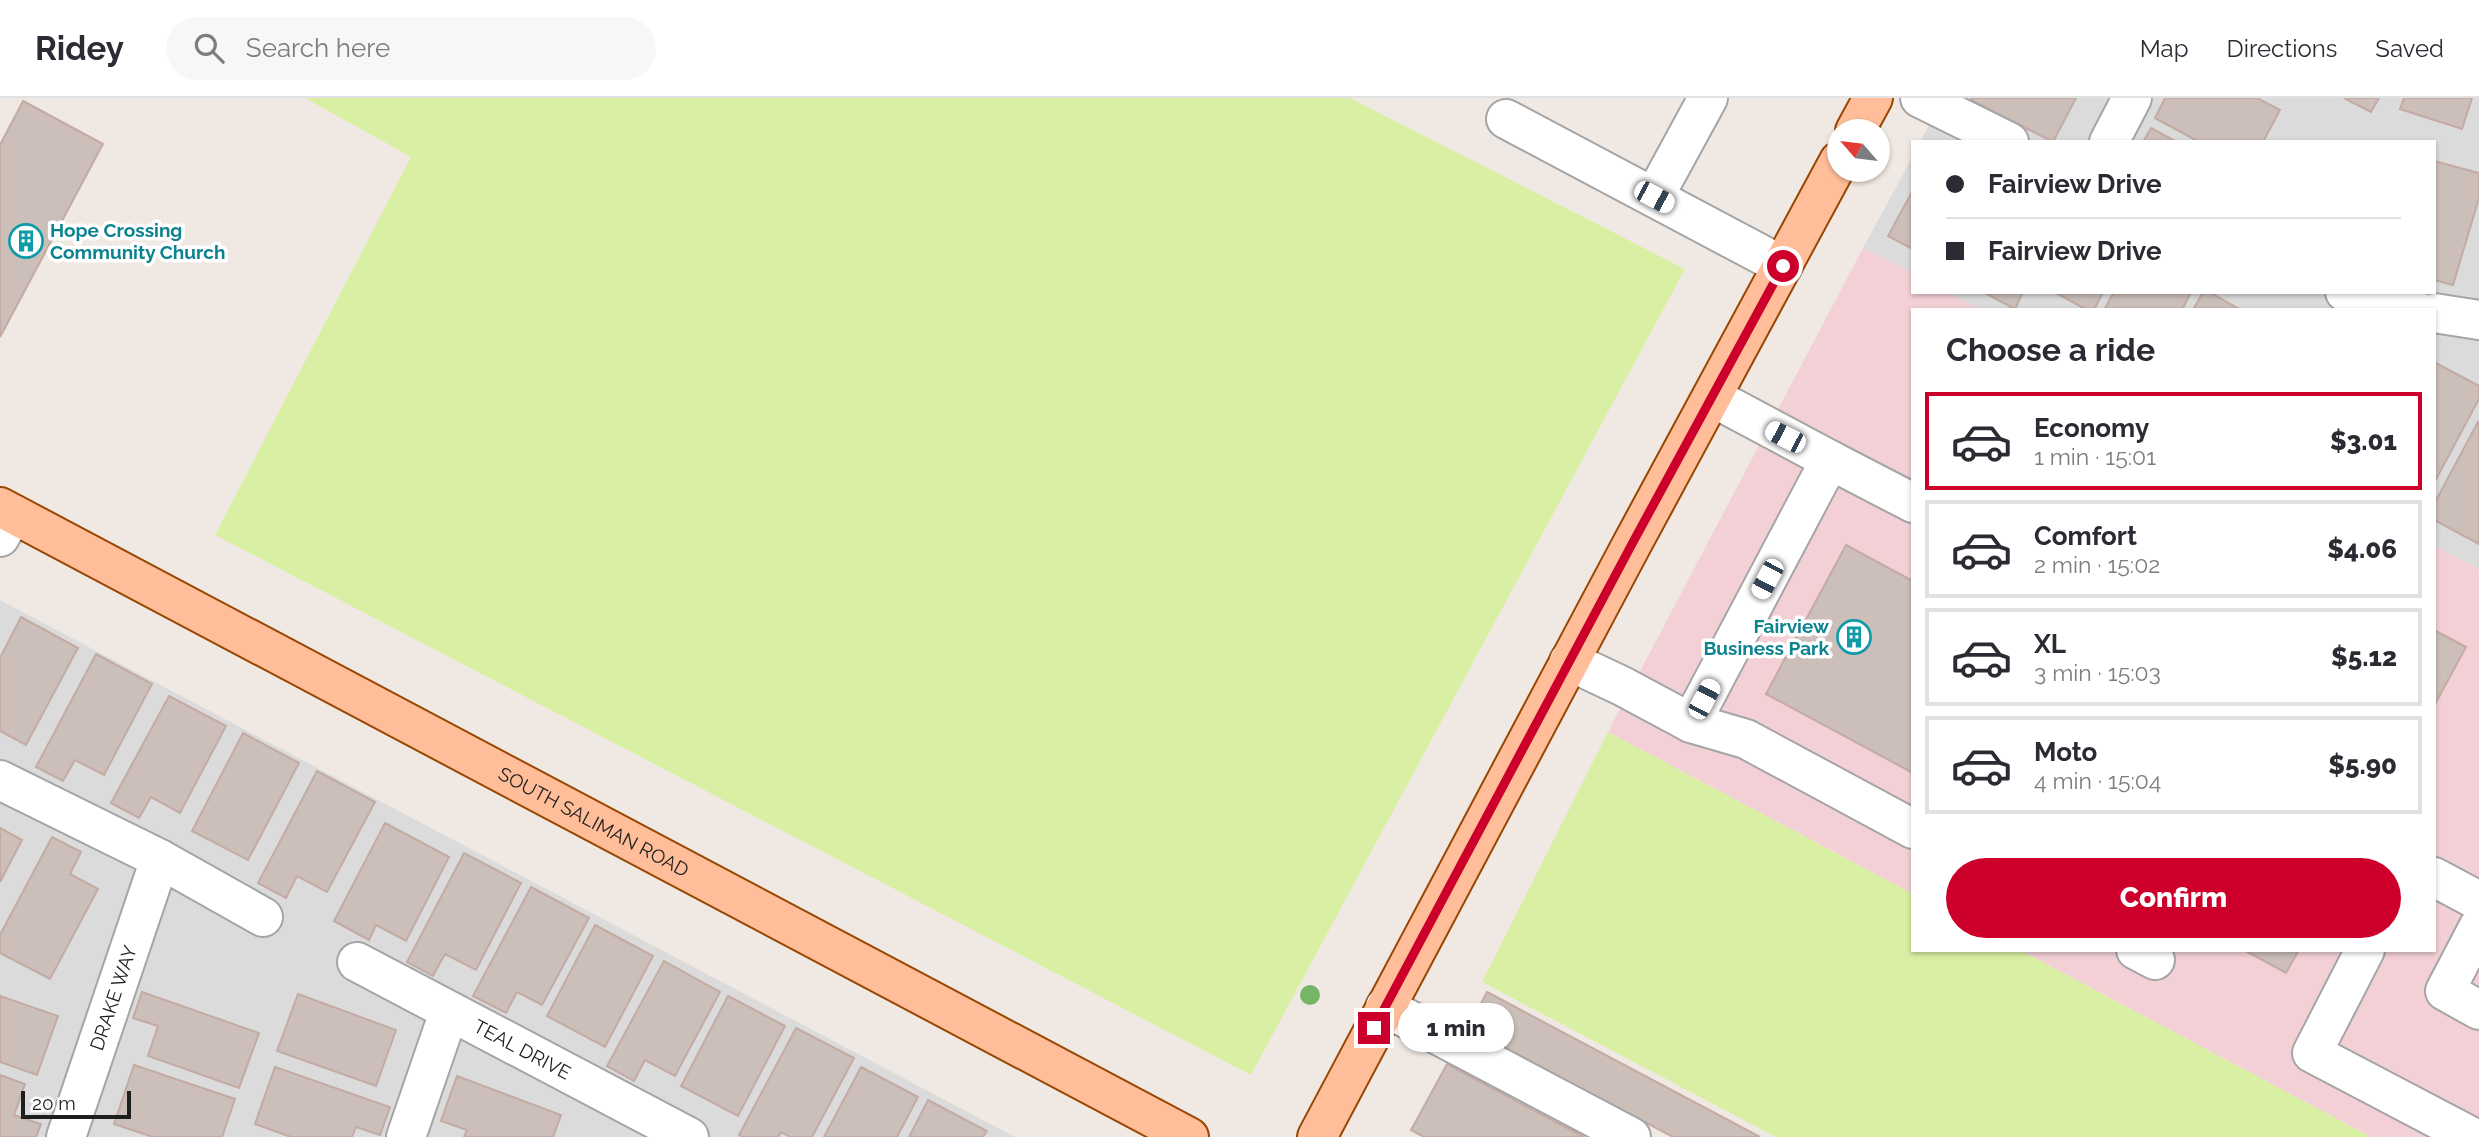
<!DOCTYPE html>
<meta charset="utf-8">
<style>
:root{--surface:#fff;--page:#f7f7f7;--text:#2b2b33;--muted:#7c7c81;--line:#e1e1e2;--accent:#cc002b}
body{margin:0;font-family:Raleway,sans-serif;background:var(--page);color:var(--text);height:100vh;display:flex;flex-direction:column;font-size:26px;white-space:nowrap}
*{box-sizing:border-box;margin:0}
p{font-size:23px;color:var(--muted)}
.icon{flex:none;width:38px;height:38px;fill:none;stroke:currentColor;stroke-width:2;stroke-linecap:round;stroke-linejoin:round}
.map{position:relative;flex:1;overflow:hidden}
.details{position:absolute;left:1911px;top:210px;width:525px;height:644px;display:flex;flex-direction:column;background:var(--surface);border-radius:0px;box-shadow:0 2px 5px #0004}
.details>*{flex:none}
.banner{position:absolute;left:1911px;top:42px;width:525px;height:154px;border-radius:0px;box-shadow:0 2px 5px #0004;display:grid;align-content:center;height:154px;padding:0 35px;background:var(--surface)}
.needle{width:46px;rotate:298deg}
.controls{position:absolute;left:1827px;top:21px;display:grid;gap:14px}
.controls a{display:grid;place-items:center;width:63px;height:63px;border-radius:50%;background:var(--surface);box-shadow:0 2px 5px #0004;font-size:35px}
.scale{position:absolute;left:21px;bottom:18px;width:110px;box-sizing:border-box;padding-left:7px;border:4px solid #1e1e1e;border-top:0;font-size:19px;line-height:24px;white-space:nowrap;color:#1e1e1e;-webkit-text-stroke:5px #fff;paint-order:stroke}
.end{position:absolute;width:32px;height:32px;margin:-16px;border:9px solid #cc002b;background:#fff;box-shadow:0 0 0 4px #fff}
.from{border-radius:50%}
.bubble{position:absolute;height:49px;border-radius:24px;background:var(--surface);box-shadow:0 2px 5px #0004;font-size:23px;font-weight:800;line-height:49px;text-align:center}
.car{position:absolute;width:21px;height:42px;margin:-21px -10px;border-radius:9px;box-shadow:0 0 5px 2px #0007;background:linear-gradient(#fff 24%,#345 0 40%,#fff 0 76%,#345 0 86%,#fff 0)}
.banner b{display:flex;align-items:center;gap:24px;height:66px;font-size:26px}
.banner b+b{border-top:2px solid var(--line)}
.banner i{width:18px;height:18px;background:var(--text)}
ul{padding:0;list-style:none}
li{display:flex;align-items:center;gap:21px;height:98px;margin:0 14px 10px;padding:0 21px;border:4px solid var(--line);border-radius:0px}
li div{flex:1}
li b{display:block;font-size:26px}
li em{font-style:normal;font-weight:800}
li.on{border-color:var(--accent)}
li>.icon{width:63px;height:63px;stroke-width:1.5}
h2{padding:0 35px;font-size:32px;line-height:84px}
.action{display:flex;gap:14px;margin-top:auto;padding:14px 35px}
.action a{flex:1;height:80px;border-radius:42px;background:var(--accent);color:#fff;font-size:28px;font-weight:800;line-height:80px;text-align:center}
header{display:flex;align-items:center;gap:42px;box-sizing:border-box;height:98px;padding:0 35px;background:var(--surface);border-bottom:2px solid var(--line)}
header strong{font-size:33px}
nav{display:flex;gap:38px;margin-inline-start:auto;font-size:24px}
.search{width:490px;height:63px;background:var(--page);display:flex;align-items:center;gap:18px;box-sizing:border-box;padding:0 24px;border-radius:38px;color:var(--muted);font-size:26px}
.map>svg:first-child{display:block}
.residential{fill:#dcdbdb}
.commercial{fill:#f3d0d6}
.grass{fill:#d9f0a4}
.building{fill:#ccbeb9;stroke:#c3aba4;stroke-width:2}
.lines{fill:none;stroke-linecap:round;stroke-linejoin:round}
.minor-casing{stroke:#a5a5a5;stroke-width:42}
.major-casing{stroke:#984600;stroke-width:42}
.minor{stroke:#fff;stroke-width:38}
.major{stroke:#ffbe99;stroke-width:38}
.tree{fill:#76b466}
.route{stroke:#cc002b;stroke-width:9}
.labels{text-anchor:middle;dominant-baseline:central;stroke-width:7;stroke-linejoin:round;paint-order:stroke}
.culture-label{font-size:19px;font-weight:bold;fill:#0d838f;stroke:#fff;text-anchor:start}
.street-label{font-size:19px;fill:#1e1e1e;stroke:#fff}
</style>
<header>
<strong>Ridey</strong>
<div class="search"><svg class="icon" aria-label="search" viewBox="0 0 24 24"><circle cx="10" cy="10" r="6"/><path d="M15 15l6 6"/></svg>Search here</div>
<nav><a>Map</a><a>Directions</a><a>Saved</a></nav>
</header>
<div class="map">
<svg width="2479" height="1039" viewBox="0 0 2479 1039">
<rect width="100%" height="100%" fill="#f0e9e3"/>
<path class="residential" d="M 1944,0 L 2479,0 L 2479,471 L 2434,448 L 2434,212 L 1981,212 L 1948,194 L 2434,194 L 2434,44 L 1920,44 Z
M 1913,58 L 1913,176 L 1863,150 Z
M 0,502 L 1015,1039 L 0,1039 Z"/>
<path class="commercial" d="M 1863,150 L 1913,176 L 1913,194 L 1948,194 L 1981,212 L 1913,212 L 1913,796 L 1608,634 Z
M 2434,448 L 2479,471 L 2479,1039 L 2371,1039 L 2020,852 L 2434,852 Z"/>
<path class="grass" d="M 305,0 L 1350,0 L 1685,171 L 1251,977 L 215,437 L 411,59 Z
M 1608,634 L 1913,796 L 1913,852 L 2020,852 L 2371,1039 L 1776,1039 L 1482,884 Z"/>
<path class="building" d="M 1971,0 L 2076,0 L 2053,44 L 1971,2 Z
M 2165,0 L 2257,0 L 2280,12 L 2263,44 L 2199,44 L 2155,20 Z
M 2344,0 L 2379,0 L 2371,14 Z
M 2404,0 L 2472,0 L 2462,31 L 2400,11 Z
M 23,3 L 103,46 L 0,239 L 0,47 Z
M 2151,30 L 2177,44 L 2143,44 Z
M 2434,63 L 2479,75 L 2479,100 L 2453,187 L 2434,182 Z
M 1913,92 L 1913,151 L 1888,138 Z
M 1983,194 L 2023,194 L 2015,211 Z
M 2054,194 L 2103,194 L 2094,212 L 2087,212 Z
M 2114,194 L 2191,194 L 2182,212 L 2104,212 Z
M 2203,194 L 2209,194 L 2241,212 L 2193,212 Z
M 2434,264 L 2479,288 L 2479,301 L 2434,385 Z
M 2478,324 L 2479,325 L 2479,446 L 2434,422 L 2434,406 Z
M 1846,447 L 1913,483 L 1913,675 L 1766,596 Z
M 21,519 L 78,550 L 26,647 L 0,633 L 0,560 Z
M 2434,532 L 2466,549 L 2434,608 Z
M 96,556 L 152,586 L 104,677 L 75,662 L 63,683 L 36,669 Z
M 169,598 L 226,628 L 180,715 L 151,699 L 139,720 L 111,705 Z
M 243,635 L 299,665 L 248,762 L 192,733 Z
M 317,673 L 375,704 L 327,794 L 297,778 L 286,800 L 258,785 Z
M 385,725 L 449,759 L 406,843 L 376,827 L 369,842 L 334,823 Z
M 0,730 L 22,742 L 0,784 Z
M 52,739 L 81,754 L 70,776 L 98,791 L 50,881 L 0,855 L 0,837 Z
M 464,755 L 521,785 L 476,872 L 445,856 L 433,878 L 407,864 Z
M 531,789 L 589,820 L 542,907 L 517,894 L 506,915 L 473,898 Z
M 595,827 L 653,858 L 605,949 L 547,918 Z
M 2244,852 L 2299,852 L 2286,875 Z
M 664,863 L 720,894 L 675,978 L 645,962 L 634,983 L 607,968 Z
M 142,894 L 259,935 L 239,990 L 148,958 L 158,928 L 133,920 Z
M 1487,894 L 1760,1039 L 1673,1039 L 1468,930 Z
M 298,896 L 396,932 L 376,988 L 277,953 Z
M 0,898 L 58,918 L 37,977 L 0,964 Z
M 728,898 L 785,928 L 738,1018 L 681,988 Z
M 796,930 L 854,960 L 812,1039 L 790,1039 L 781,1034 L 778,1039 L 742,1039 L 739,1037 Z
M 1447,966 L 1584,1039 L 1424,1039 L 1411,1032 Z
M 134,967 L 235,1001 L 222,1039 L 153,1039 L 114,1026 Z
M 275,969 L 390,1009 L 380,1037 L 356,1029 L 352,1039 L 291,1039 L 255,1026 Z
M 861,969 L 918,999 L 897,1039 L 824,1039 Z
M 0,977 L 25,986 L 14,1017 L 41,1026 L 36,1039 L 0,1039 Z
M 457,978 L 561,1017 L 553,1039 L 464,1039 L 467,1032 L 441,1023 Z
M 928,1002 L 987,1033 L 983,1039 L 909,1039 Z"/>
<g class="lines">
<g class="minor-casing">
<g id="minor">
<path d="M 1920,0 L 2009,44"/>
<path d="M 1506,21 L 1783,168"/>
<path d="M 2109,44 L 2132,0"/>
<path d="M 1654,99 L 1708,0"/>
<path d="M 2345,194 C 2369,202 2393,204 2416,212"/>
<path d="M 2434,215 L 2479,222"/>
<path d="M 1830,362 L 1913,405"/>
<path d="M 0,439 L 13,416"/>
<path d="M 1569,563 L 1622,588 L 1691,625 L 1830,362 L 1712,299"/>
<path d="M 1691,625 L 1746,641 L 1913,731"/>
<path d="M 0,682 L 160,761 L 263,819"/>
<path d="M 2434,779 L 2479,803"/>
<path d="M 2479,828 L 2445,893 L 2479,912"/>
<path d="M 2136,852 L 2155,862"/>
<path d="M 2365,852 L 2312,955 L 2472,1039"/>
<path id="s1" d="M 357,864 L 689,1039"/>
<path d="M 1385,909 L 1631,1039"/>
<path id="s2" d="M 66,1039 L 160,761"/>
<path d="M 406,1039 L 449,914"/>
</g>
</g>
<g class="major-casing">
<g id="major">
<path d="M 1855,33 L 1873,0"/>
<path id="s3" d="M 0,409 L 1189,1039"/>
<path d="M 1317,1039 L 1632,446 L 1839,63"/>
</g>
</g>
<use href="#minor" class="minor"/>
<use href="#major" class="major"/>
</g>
<circle class="tree" cx="1310" cy="897" r="10"/>
<g class="lines">
<path class="route" d="M 1374,930 L 1632,446 L 1783,168"/>
</g>
<defs>
<g id="building-ring" transform="scale(1.75)"><circle r="9.5" fill="#fff" stroke="#0f9aa8" stroke-width="1.5"/><path d="M-4-6H4V6H1V3H-1V6H-4ZM-2.5-4.3h1.7v1.8h-1.7ZM.8-4.3h1.7v1.8H.8ZM-2.5-1h1.7V.8h-1.7ZM.8-1h1.7V.8H.8Z" fill="#0f9aa8"/></g>
</defs>
<g fill-rule="evenodd">
<use href="#building-ring" x="26" y="143"/>
<use href="#building-ring" x="1854" y="539"/>
</g>
<g class="labels">
<g class="culture-label">
<text x="50" y="132">Hope Crossing<tspan x="50" dy="22">Community Church</tspan></text>
<text x="1829" y="528" text-anchor="end">Fairview<tspan x="1829" dy="22">Business Park</tspan></text>
</g>
<g class="street-label">
<text stroke="none"><textPath href="#s3" startOffset="672">SOUTH SALIMAN ROAD</textPath></text>
<text stroke="none"><textPath href="#s2" startOffset="147">DRAKE WAY</textPath></text>
<text stroke="none"><textPath href="#s1" startOffset="187">TEAL DRIVE</textPath></text>
</g>
</g>
</svg>
<div class="controls">
<a><svg class="needle" viewBox="-14 -14 28 28"><path d="M0-13l5 13h-10z" fill="#e53935"/><path d="M0 13l5-13h-10z" fill="#7c7c81"/></svg></a>
</div>
<div class="scale">20 m</div>
<i class="end from" style="left:1783px;top:168px"></i>
<i class="end" style="left:1374px;top:930px"></i>
<div class="bubble" style="left:1398px;top:905px;width:116px">1 min</div>
<i class="car" style="left:1654px;top:99px;rotate:118deg"></i>
<i class="car" style="left:1785px;top:339px;rotate:297deg"></i>
<i class="car" style="left:1767px;top:481px;rotate:208deg"></i>
<i class="car" style="left:1704px;top:601px;rotate:28deg"></i>
<div class="banner">
<b><i class="from"></i>Fairview Drive</b>
<b><i></i>Fairview Drive</b>
</div>
<section class="details">
<h2>Choose a ride</h2>
<ul>
<li class="on"><svg class="icon" aria-label="car" viewBox="0 0 24 24"><path d="M5 17H2v-5l4-1 3-4h7l3 4 3 1v5h-3M9 17h6M6 11h13"/><circle cx="7" cy="17" r="2"/><circle cx="17" cy="17" r="2"/></svg><div><b>Economy</b><p>1 min · 15:01</p></div><em>$3.01</em></li>
<li><svg class="icon" aria-label="car" viewBox="0 0 24 24"><path d="M5 17H2v-5l4-1 3-4h7l3 4 3 1v5h-3M9 17h6M6 11h13"/><circle cx="7" cy="17" r="2"/><circle cx="17" cy="17" r="2"/></svg><div><b>Comfort</b><p>2 min · 15:02</p></div><em>$4.06</em></li>
<li><svg class="icon" aria-label="car" viewBox="0 0 24 24"><path d="M5 17H2v-5l4-1 3-4h7l3 4 3 1v5h-3M9 17h6M6 11h13"/><circle cx="7" cy="17" r="2"/><circle cx="17" cy="17" r="2"/></svg><div><b>XL</b><p>3 min · 15:03</p></div><em>$5.12</em></li>
<li><svg class="icon" aria-label="car" viewBox="0 0 24 24"><path d="M5 17H2v-5l4-1 3-4h7l3 4 3 1v5h-3M9 17h6M6 11h13"/><circle cx="7" cy="17" r="2"/><circle cx="17" cy="17" r="2"/></svg><div><b>Moto</b><p>4 min · 15:04</p></div><em>$5.90</em></li>
</ul>
<div class="action"><a>Confirm</a></div>
</section>
</div>
